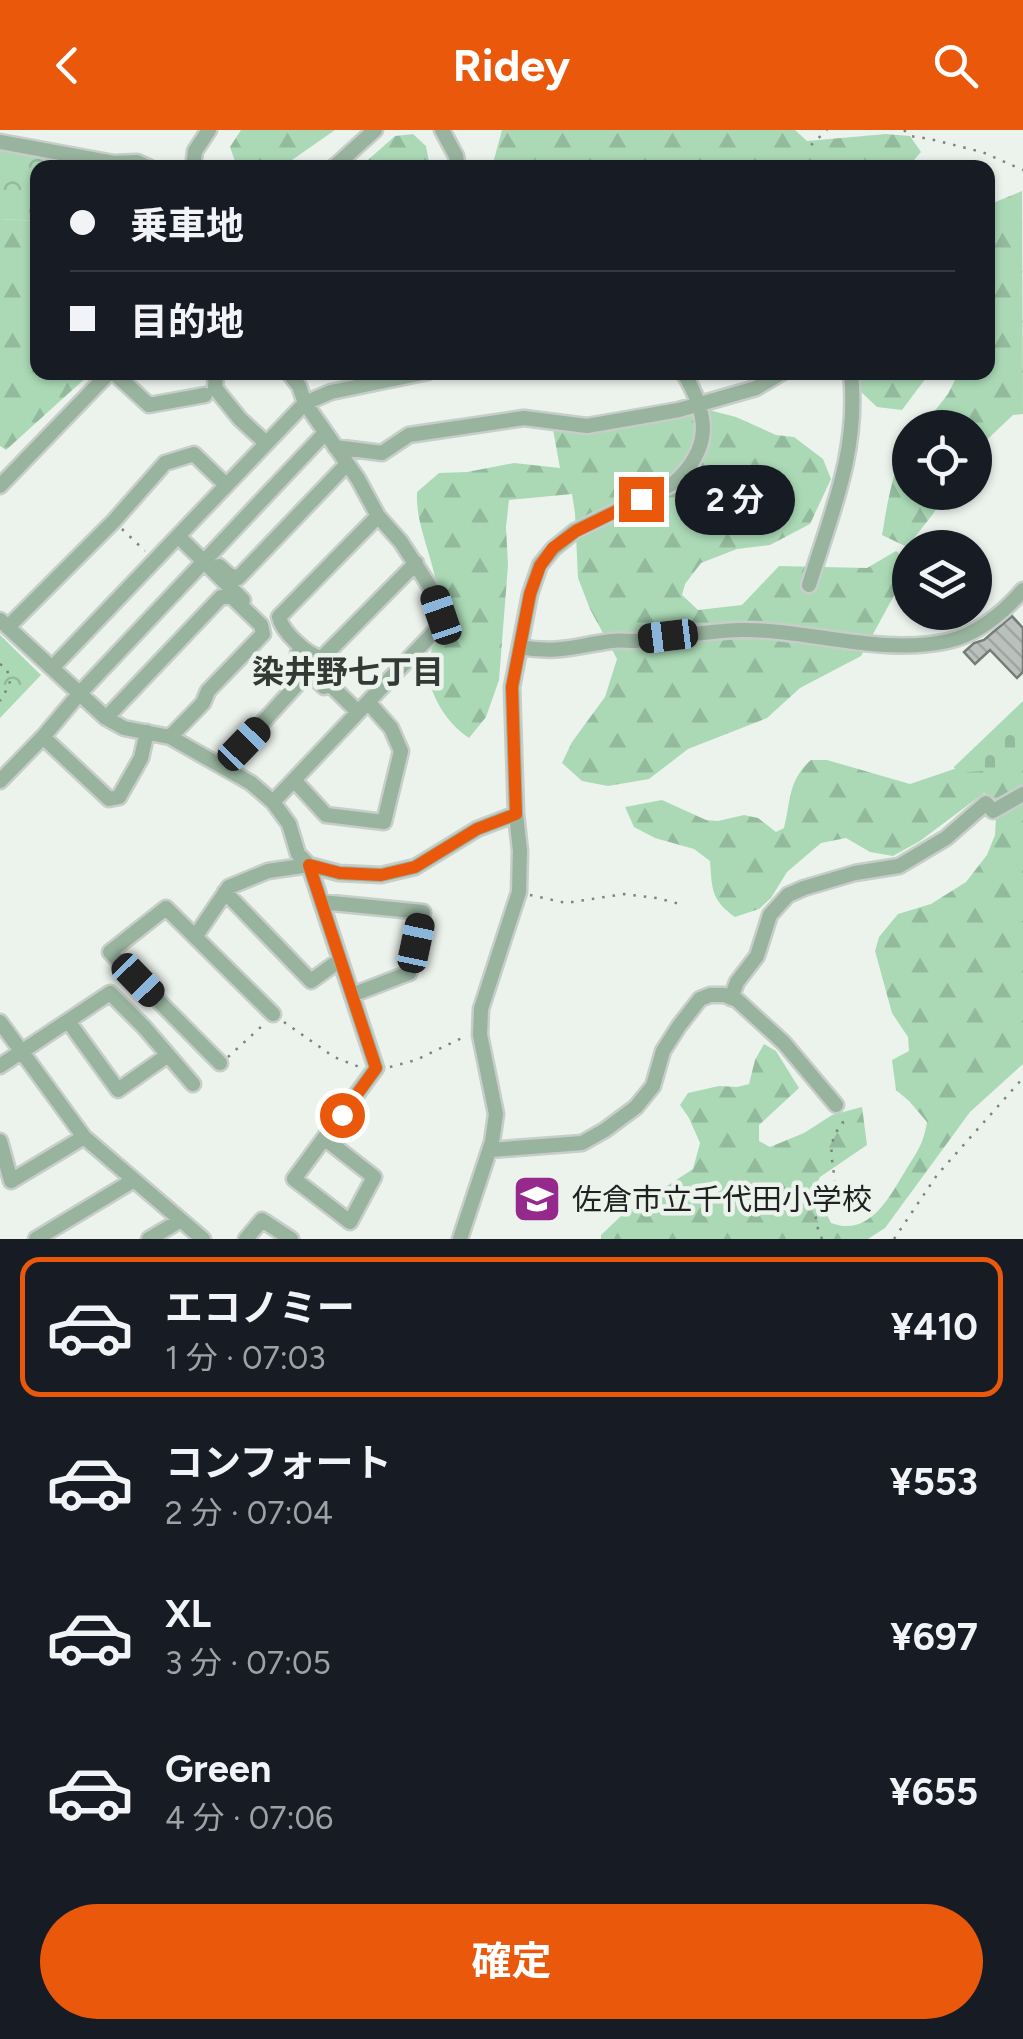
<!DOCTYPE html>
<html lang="ja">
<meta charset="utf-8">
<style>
:root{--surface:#171b24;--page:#20242c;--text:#f1f3f6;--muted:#9ea1a6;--line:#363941;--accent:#ea580c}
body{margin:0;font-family:Figtree,"Noto Sans JP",sans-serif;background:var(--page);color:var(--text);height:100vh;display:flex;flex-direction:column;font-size:38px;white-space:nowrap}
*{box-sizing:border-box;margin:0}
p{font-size:32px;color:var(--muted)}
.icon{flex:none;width:55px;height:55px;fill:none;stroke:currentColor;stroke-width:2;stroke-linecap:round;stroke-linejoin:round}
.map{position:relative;height:1109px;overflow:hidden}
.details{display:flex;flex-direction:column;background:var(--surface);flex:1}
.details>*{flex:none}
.top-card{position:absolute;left:30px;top:30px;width:965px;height:220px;border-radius:20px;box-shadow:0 2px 8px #0004;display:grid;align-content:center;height:220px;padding:0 40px;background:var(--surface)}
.controls{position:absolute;left:892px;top:280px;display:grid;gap:20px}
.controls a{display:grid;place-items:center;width:100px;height:100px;border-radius:50%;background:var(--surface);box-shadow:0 2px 8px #0004;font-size:50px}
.end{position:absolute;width:45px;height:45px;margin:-22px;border:12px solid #ea580c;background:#fff;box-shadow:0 0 0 5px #fff}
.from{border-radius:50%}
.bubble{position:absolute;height:70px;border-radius:35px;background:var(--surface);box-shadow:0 2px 8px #0004;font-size:32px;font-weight:700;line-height:70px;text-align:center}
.car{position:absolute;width:30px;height:60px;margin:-30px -15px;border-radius:12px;box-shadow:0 0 8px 2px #0007;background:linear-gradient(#222 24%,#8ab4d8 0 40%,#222 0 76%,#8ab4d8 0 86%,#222 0)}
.top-card b{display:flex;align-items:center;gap:35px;height:95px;font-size:38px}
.top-card b+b{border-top:2px solid var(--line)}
.top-card i{width:25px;height:25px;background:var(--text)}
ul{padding:18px 0 0;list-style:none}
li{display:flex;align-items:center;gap:30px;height:140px;margin:0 20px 15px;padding:0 20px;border:5px solid transparent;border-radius:20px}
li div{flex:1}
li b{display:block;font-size:38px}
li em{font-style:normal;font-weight:700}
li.active{border-color:var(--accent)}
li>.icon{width:90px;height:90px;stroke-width:1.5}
.button{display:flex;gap:20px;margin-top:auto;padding:20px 40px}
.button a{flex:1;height:115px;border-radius:60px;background:var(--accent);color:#fff;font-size:40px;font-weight:700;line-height:115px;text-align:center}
header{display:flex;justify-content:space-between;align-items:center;height:130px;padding:0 40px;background:var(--accent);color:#fff;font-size:45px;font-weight:700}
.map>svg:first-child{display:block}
.forest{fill:url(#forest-firs)}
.cemetery{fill:url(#cemetery-stones)}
.park{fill:url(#park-crowns)}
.building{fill:url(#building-back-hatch);stroke:#757b76;stroke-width:2.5}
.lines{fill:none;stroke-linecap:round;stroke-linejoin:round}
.minor-casing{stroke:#c7cdc8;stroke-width:19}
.path{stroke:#7e827f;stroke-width:2.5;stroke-dasharray:2.5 8;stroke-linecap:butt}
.minor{stroke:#98b39e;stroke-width:14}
.route{stroke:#ea580c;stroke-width:12}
.labels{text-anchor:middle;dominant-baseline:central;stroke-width:9;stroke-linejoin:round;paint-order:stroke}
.poi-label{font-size:30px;fill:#1f2220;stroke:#ecf3ed;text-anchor:start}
.neighbourhood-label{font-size:32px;font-weight:bold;fill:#333934;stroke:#ecf3ed}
</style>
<header><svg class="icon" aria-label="back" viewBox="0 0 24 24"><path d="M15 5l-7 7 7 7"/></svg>Ridey<svg class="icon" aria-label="search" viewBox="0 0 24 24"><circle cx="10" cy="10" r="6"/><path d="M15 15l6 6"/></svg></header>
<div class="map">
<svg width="1023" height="1109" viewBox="0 0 1023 1109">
<defs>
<pattern id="forest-firs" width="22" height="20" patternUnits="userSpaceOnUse" patternTransform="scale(2.5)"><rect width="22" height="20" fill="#abd9b6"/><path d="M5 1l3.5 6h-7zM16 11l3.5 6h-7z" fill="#93ba9c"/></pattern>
<pattern id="cemetery-stones" width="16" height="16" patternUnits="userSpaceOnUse" patternTransform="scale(2.5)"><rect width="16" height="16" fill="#abd9b6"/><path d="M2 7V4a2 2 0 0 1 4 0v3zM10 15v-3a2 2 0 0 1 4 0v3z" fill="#93ba9c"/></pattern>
<pattern id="park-crowns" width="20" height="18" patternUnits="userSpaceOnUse" patternTransform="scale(2.5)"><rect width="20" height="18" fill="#abd9b6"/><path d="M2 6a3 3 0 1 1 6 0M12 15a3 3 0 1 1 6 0" fill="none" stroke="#93ba9c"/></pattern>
<pattern id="building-back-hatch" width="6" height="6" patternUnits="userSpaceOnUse" patternTransform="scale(2.5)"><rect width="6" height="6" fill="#bac1bc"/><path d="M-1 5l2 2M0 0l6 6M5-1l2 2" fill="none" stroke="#9fa6a1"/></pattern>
</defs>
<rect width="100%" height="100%" fill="#ecf3ed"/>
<path class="forest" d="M 241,0 L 335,0 L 282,37 L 237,37 L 230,17 Z
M 502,0 L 795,0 L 807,11 L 886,4 L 910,6 L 921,22 L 907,38 L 492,37 Z
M 413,4 L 426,16 L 430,37 L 360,37 L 395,6 Z
M 1022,61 L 1023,284 L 1013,285 L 975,321 L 975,298 L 922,297 L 948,264 L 956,248 L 950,243 L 988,242 L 988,75 Z
M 0,89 L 37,91 L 38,242 L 91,243 L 6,320 L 0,316 Z
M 841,243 L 934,243 L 926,248 L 902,280 L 877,277 Z
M 678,272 L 736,287 L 776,305 L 794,307 L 823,329 L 831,349 L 810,394 L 770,415 L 737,419 L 701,433 L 685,454 L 682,465 L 698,480 L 742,475 L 779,436 L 867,438 L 896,421 L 904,427 L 896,462 L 861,526 L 800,558 L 767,588 L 688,619 L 649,649 L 608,656 L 582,651 L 562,633 L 572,612 L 605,567 L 617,529 L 590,479 L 578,448 L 575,383 L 572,364 L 509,370 L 506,397 L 508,435 L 499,550 L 486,587 L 469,608 C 452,597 439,579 432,560 C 424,539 437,498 438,475 C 439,436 415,400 417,362 L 439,343 L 467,342 L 514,333 L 560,338 L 552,294 L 592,286 L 658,279 Z
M 910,313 L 910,362 L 945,363 L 933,384 L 907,417 L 882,405 C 887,377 892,336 910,313 Z
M 811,630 L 827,630 L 910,654 L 966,635 L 1023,632 L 1023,934 L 970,982 L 885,1098 L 868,1109 L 601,1109 L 601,1105 L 621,1086 L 693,1039 L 700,1013 L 689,988 L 680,975 L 688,963 L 719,956 L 737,957 L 749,954 L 755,930 L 764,914 L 776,921 L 799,958 L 759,995 L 759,1011 L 770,1017 L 804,1003 L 832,985 L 862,977 L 867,1015 L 820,1047 L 814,1058 L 831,1093 C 868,1107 888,1070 904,1043 C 916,1023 923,1016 927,992 L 909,971 L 896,960 L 892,930 L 909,921 L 908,907 L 892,883 L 875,821 L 879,807 L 898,784 L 931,774 L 966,752 L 987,725 L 995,705 L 997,670 L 984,663 L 920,711 L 893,726 L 870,722 L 846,708 L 821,713 L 787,742 L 771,768 L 759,779 L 735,787 C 711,770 712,759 710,731 L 694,719 L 655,708 L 634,697 L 625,677 L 662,670 L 706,690 L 718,691 L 744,685 L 758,688 L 776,702 L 784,698 C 791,670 788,650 811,630 Z"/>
<path class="cemetery" d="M 1023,571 L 1023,637 L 958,643 L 954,637 Z"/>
<path class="park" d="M 0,18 L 103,37 L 38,38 L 37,91 L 0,89 Z
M 0,505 L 41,545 L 0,588 Z"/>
<path class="building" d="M 1012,486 L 1023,498 L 1023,542 L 1017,548 L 990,520 L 975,534 L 964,522 L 974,513 L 984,510 Z"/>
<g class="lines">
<g class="minor-casing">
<path id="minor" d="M 442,0 L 456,26 L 458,38
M 0,12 L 114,33 L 137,32 L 150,38
M 193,38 L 195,21 L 209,0
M 333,38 L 375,0
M 113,242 L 149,275 L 205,265
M 216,242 L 215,258 L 240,289 L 266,313
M 335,317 L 382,323 L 409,305 L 524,288 L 587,296 L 679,280 L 756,258 L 783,242
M 0,356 L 110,242
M 378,386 L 279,487 C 282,502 308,526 322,528 L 416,433
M 178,406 L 243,470
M 219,436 L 229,445 L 238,448 L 347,334
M 809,455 C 832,381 859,321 851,242
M 0,490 L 106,588 L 124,598 L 170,607 L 251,653 L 273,672 L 289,694 L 298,724 L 309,735 L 339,743 L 381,745 L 415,737 L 477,699 L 516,684
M 8,497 L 114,391 L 165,333 L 194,324 L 226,355
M 520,517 C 558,524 575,516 611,511 C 619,510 626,511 634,511 C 670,508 705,501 741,500 C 809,499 880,526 948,511 C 978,504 1003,483 1023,460
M 298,523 L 358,582
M 52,538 L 305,273 L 331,262 L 428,242
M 106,588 L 221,467 L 232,467 L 261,495 L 263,504 L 208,561 L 203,573 L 170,607
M 43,607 L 109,669 L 119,667 L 141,628 L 147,602
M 223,636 L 302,549 L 314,547 L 324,557
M 294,650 L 326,685 L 384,692 L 401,621 L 391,598 L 368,572
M 0,651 L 43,607 L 79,564 L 325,303
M 273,672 L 437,499 L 441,485 L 432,460 L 401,412 L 378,386 L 358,349 L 305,273 L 299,256 L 288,242
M 225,762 L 311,851 L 340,830
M 321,772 L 423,782 L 409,843 L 352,865
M 195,807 L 229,757 L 268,741 L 309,735 L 376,938 L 294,1049 L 350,1092 L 374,1047 L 324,1008
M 731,868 L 737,852 L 757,826 L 770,785 L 788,765 L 804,758 L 855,743 L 899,736 L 946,708 L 986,673 L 993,681 L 1023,664
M 68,891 L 118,960 L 168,925
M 0,892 L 84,1007 L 203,1109
M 220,933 L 110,822 L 166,778 L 273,884
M 0,936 L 110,863 L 144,897 L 193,954
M 0,1011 L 11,1051 L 84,1007
M 490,1020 L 582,1013 L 605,1000 L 636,977 L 653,956 L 663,921 L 679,896 L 700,869 L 710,865 L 724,865 L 737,870 L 784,913 L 836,975
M 36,1109 L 134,1050
M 149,1109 L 181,1090
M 246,1109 L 262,1090 L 291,1109
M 460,1109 L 492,1012 L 496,984 L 480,905 L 481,879 L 519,762 L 520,721 L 516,684 L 512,557 L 530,464 L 540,435 L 553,419 L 575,401 L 674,353 C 713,317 709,285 683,242"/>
</g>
<path class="path" d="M 904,0 L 910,6 L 930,9 L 982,22 L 1023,40
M 811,15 L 827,0
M 122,399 L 145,421
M 0,534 L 7,539 L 10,554 L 0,571
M 530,765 L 566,773 L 624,764 L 657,768 L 680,774
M 284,892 L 334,927 L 362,938
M 228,927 L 263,895
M 390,937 L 416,930 L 466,906
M 822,1109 L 817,1096 L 815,1082 L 835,1053 C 833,1029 825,1013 843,993 L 840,986
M 894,1109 L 937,1045 L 1023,948"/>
<use href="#minor" class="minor"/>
</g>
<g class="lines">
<path class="route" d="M 342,985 L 376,938 L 309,735 L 340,743 L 381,745 L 415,737 L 477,699 L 516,684 L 512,557 L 530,464 L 540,436 L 553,418 L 576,401 L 641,369"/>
</g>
<defs>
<g id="school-square" transform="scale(2.5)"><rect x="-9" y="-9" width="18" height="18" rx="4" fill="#952a8c" stroke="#ecf3ed"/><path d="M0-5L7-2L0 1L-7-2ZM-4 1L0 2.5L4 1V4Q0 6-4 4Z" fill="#fff"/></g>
</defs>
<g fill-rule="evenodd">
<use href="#school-square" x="537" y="1069"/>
</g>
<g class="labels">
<g class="poi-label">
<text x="572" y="1069">佐倉市立千代田小学校</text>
</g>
<g class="neighbourhood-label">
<text x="348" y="542">染井野七丁目</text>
</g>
</g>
</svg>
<div class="controls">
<a><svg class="icon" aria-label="locate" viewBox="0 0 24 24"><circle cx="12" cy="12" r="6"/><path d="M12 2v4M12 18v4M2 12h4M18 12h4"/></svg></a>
<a><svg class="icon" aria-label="layers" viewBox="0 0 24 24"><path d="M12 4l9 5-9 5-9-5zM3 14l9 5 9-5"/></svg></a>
</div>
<i class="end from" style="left:342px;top:985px"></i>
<i class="end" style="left:641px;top:369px"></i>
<div class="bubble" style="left:675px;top:335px;width:120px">2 分</div>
<i class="car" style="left:441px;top:485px;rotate:341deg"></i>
<i class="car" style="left:668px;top:506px;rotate:263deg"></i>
<i class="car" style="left:244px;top:614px;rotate:44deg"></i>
<i class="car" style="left:416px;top:813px;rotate:12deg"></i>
<i class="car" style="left:138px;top:850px;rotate:136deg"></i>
<div class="top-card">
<b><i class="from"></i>乗車地</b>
<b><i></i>目的地</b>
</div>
</div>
<section class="details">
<ul>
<li class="active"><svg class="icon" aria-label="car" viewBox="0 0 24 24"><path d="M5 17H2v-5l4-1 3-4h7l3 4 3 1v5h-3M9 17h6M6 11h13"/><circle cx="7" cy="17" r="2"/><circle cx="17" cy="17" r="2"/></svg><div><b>エコノミー</b><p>1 分 · 07:03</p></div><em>¥410</em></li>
<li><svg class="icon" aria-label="car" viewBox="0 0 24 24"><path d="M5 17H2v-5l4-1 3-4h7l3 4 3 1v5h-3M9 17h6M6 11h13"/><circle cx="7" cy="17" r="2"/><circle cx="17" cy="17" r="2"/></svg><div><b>コンフォート</b><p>2 分 · 07:04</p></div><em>¥553</em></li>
<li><svg class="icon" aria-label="car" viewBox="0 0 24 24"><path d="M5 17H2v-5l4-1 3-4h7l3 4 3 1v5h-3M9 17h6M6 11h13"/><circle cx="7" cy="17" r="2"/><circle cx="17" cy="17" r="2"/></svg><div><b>XL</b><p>3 分 · 07:05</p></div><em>¥697</em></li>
<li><svg class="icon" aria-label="car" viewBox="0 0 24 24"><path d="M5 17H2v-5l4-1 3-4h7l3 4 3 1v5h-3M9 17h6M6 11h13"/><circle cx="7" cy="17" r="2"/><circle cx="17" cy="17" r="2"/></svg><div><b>Green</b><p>4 分 · 07:06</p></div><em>¥655</em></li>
</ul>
<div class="button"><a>確定</a></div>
</section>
